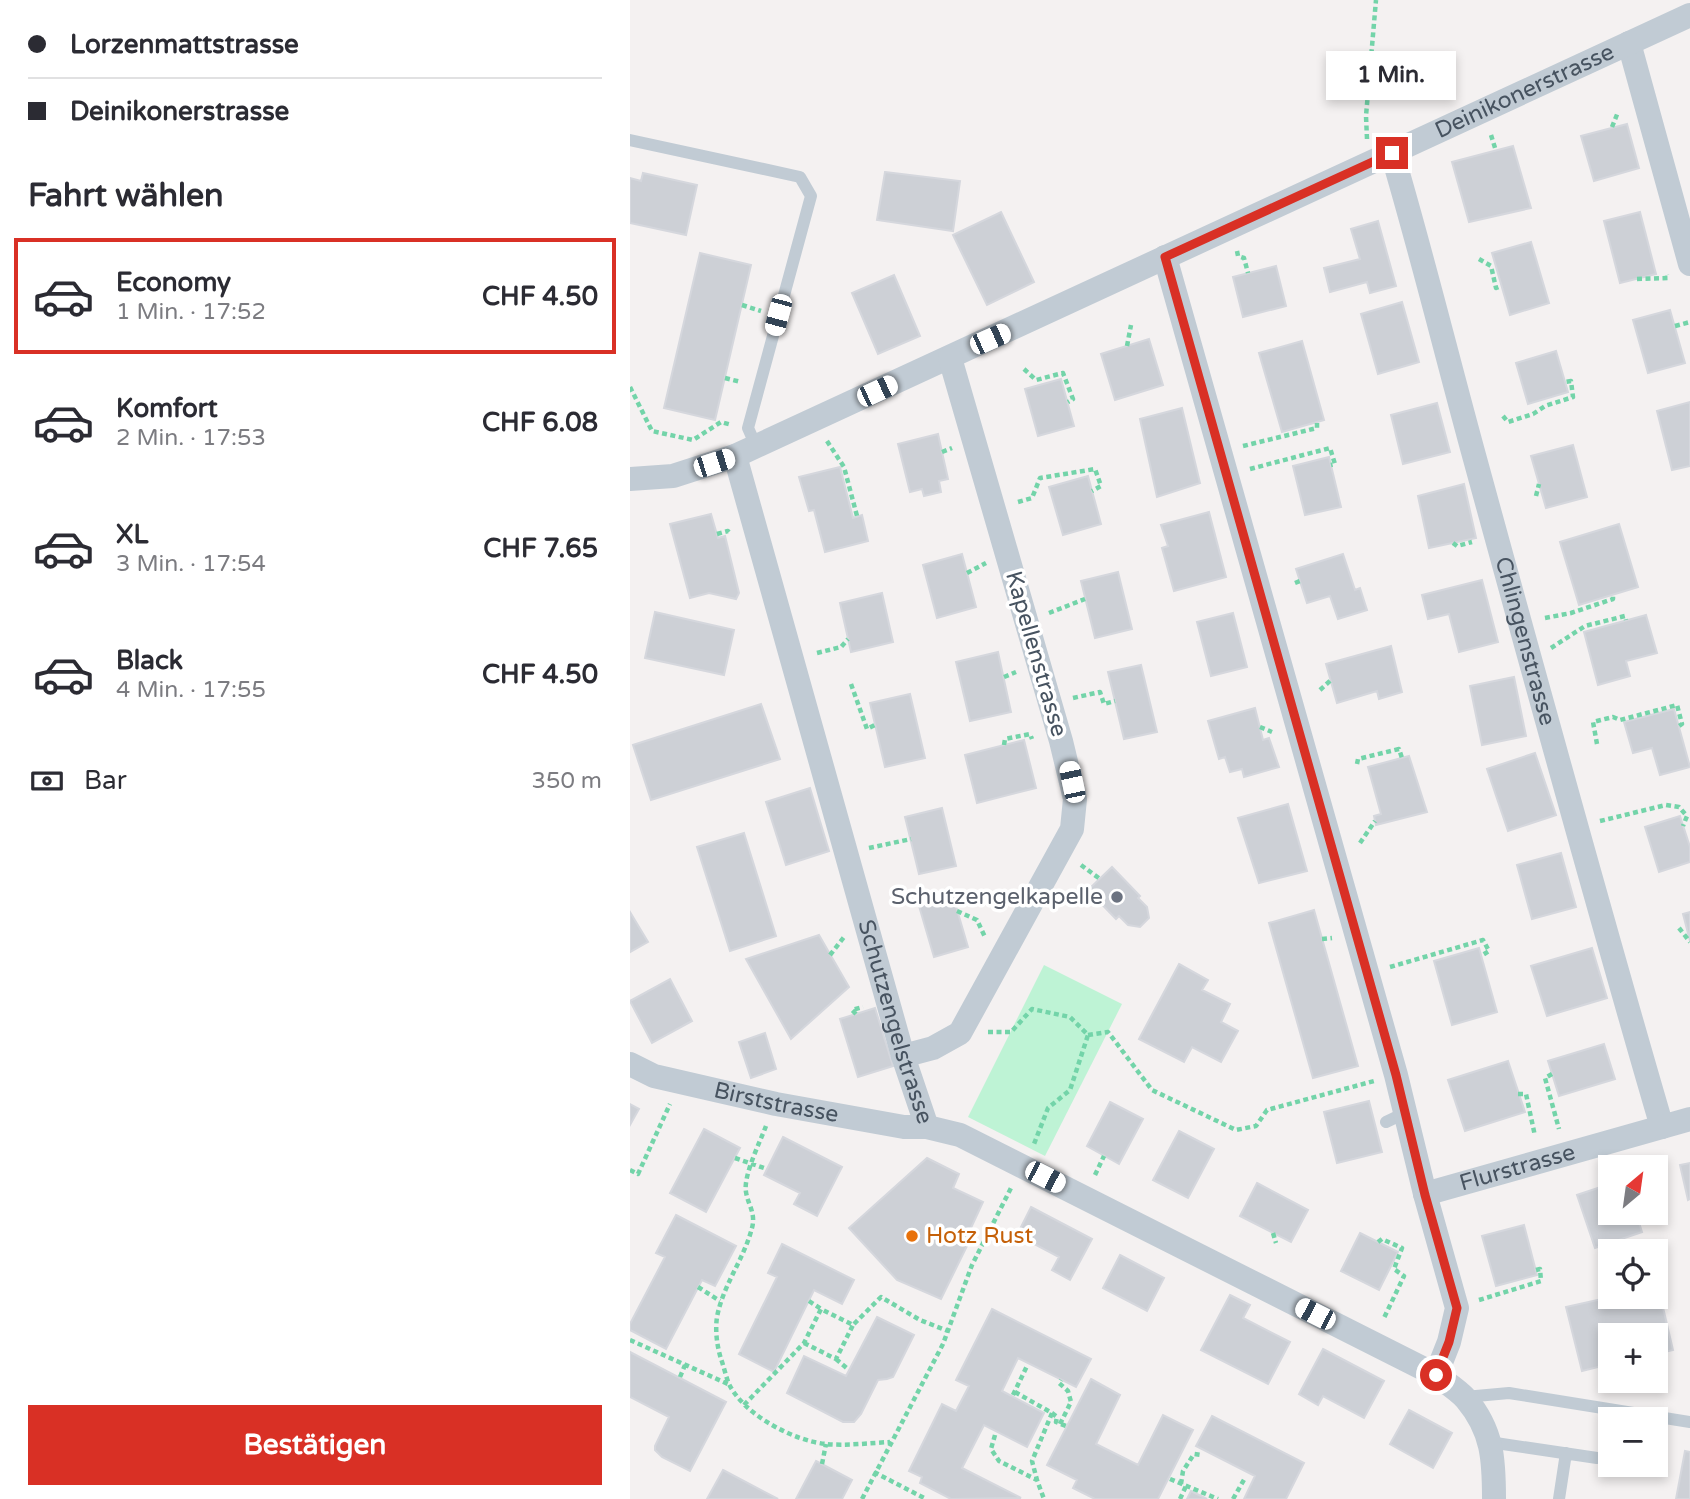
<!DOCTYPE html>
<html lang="de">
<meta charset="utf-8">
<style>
:root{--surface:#fff;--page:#f2f2f3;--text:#2b2b33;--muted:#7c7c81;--line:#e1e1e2;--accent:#d93025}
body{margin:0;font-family:"Varela Round",sans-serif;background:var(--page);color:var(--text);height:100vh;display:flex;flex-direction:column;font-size:26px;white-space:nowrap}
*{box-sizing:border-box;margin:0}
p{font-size:23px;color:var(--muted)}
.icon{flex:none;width:38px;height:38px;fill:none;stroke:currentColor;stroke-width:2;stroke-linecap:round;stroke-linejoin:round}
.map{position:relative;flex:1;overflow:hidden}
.details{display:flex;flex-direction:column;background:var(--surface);width:630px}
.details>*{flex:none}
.banner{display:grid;align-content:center;height:154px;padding:0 28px;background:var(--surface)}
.needle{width:46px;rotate:29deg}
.buttons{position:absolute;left:968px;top:1155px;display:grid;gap:14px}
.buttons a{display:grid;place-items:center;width:70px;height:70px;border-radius:0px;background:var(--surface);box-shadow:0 4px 10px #0003;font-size:35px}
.end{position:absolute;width:32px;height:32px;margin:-16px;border:9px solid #d93025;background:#fff;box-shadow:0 0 0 4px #fff}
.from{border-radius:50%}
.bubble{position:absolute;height:49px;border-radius:0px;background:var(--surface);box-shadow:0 4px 10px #0003;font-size:23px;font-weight:700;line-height:49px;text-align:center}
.car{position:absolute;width:21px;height:42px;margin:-21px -10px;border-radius:9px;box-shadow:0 0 5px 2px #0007;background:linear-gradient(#fff 24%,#345 0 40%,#fff 0 76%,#345 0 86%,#fff 0)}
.banner b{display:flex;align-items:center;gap:24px;height:66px;font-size:26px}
.banner b+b{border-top:2px solid var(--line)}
.banner i{width:18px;height:18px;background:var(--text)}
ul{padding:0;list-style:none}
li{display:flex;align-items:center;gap:21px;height:116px;margin:0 14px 10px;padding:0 14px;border:4px solid transparent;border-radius:0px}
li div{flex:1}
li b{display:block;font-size:26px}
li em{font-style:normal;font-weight:700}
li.on{border-color:var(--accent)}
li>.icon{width:63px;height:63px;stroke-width:1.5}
h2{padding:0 28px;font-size:32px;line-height:84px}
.pay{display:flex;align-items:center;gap:18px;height:77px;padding:0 28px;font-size:26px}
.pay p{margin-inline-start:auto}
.cta{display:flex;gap:14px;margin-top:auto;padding:14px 28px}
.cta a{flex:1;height:80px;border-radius:0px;background:var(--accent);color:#fff;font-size:28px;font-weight:700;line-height:80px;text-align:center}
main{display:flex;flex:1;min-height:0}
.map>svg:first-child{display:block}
.green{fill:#bef3d5}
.building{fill:#cdd0d6;stroke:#d5d7dd;stroke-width:2}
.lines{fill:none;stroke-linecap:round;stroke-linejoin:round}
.path{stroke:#73d4a9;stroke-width:4.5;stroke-dasharray:5 3.5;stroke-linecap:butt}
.lane{stroke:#c1cbd4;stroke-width:12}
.street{stroke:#c1cbd4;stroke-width:24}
.route{stroke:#d93025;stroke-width:9}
.worship-dot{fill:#6b7280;stroke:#fff;stroke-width:2.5}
.food-dot{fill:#e8710a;stroke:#fff;stroke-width:2.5}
.labels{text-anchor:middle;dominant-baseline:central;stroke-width:7;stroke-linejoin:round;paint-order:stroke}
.street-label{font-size:23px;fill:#475360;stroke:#fff}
.worship-label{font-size:23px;fill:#5b616d;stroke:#fff;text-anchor:end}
.food-label{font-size:23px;fill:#c56008;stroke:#fff;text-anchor:start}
</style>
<main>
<section class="details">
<div class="banner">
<b><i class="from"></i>Lorzenmattstrasse</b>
<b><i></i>Deinikonerstrasse</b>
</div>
<h2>Fahrt wählen</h2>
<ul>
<li class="on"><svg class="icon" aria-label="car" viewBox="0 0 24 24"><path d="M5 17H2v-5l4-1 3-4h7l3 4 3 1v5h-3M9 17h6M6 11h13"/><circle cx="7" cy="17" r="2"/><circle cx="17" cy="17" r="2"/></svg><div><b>Economy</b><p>1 Min. · 17:52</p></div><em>CHF 4.50</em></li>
<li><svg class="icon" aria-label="car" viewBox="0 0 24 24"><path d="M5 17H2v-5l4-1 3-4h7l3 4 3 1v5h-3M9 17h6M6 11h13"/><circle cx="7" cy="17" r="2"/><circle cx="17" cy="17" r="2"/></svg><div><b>Komfort</b><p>2 Min. · 17:53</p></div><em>CHF 6.08</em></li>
<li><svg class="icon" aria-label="car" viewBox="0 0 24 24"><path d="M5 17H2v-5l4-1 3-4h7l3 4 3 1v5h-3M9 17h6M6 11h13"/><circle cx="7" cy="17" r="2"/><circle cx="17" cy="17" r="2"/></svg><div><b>XL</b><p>3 Min. · 17:54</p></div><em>CHF 7.65</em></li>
<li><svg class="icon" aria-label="car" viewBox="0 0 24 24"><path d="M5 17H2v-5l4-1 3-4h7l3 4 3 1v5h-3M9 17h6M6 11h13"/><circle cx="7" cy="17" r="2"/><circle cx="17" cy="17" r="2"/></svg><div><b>Black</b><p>4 Min. · 17:55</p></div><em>CHF 4.50</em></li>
</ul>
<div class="pay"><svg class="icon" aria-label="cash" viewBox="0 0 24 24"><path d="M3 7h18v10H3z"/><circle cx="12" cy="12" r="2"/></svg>Bar<p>350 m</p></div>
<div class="cta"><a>Bestätigen</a></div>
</section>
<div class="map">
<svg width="1060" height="1499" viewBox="0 0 1060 1499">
<rect width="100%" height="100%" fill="#f4f1f1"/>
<path class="green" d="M 414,965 L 492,1004 L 415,1156 L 338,1117 Z"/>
<path class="building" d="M 997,124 L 1009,168 L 964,181 L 951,136 Z
M 883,146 L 901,208 L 839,222 L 822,162 Z
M 255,172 L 330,181 L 323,231 L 247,220 Z
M 13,173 L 67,185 L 56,235 L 0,223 L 0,178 L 11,181 Z
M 371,212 L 404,282 L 357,305 L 323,235 Z
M 1010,212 L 1026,274 L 990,283 L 974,221 Z
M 748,221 L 766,286 L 740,293 L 737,282 L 700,292 L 694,268 L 730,259 L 721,229 Z
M 901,242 L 919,303 L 880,315 L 862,253 Z
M 70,253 L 121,265 L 85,420 L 34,408 Z
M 646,266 L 656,306 L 613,317 L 603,277 Z
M 264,275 L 290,336 L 248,354 L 222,293 Z
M 772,302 L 789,362 L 748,374 L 731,314 Z
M 1040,310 L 1055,363 L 1018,373 L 1003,320 Z
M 519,339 L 533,385 L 485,400 L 471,354 Z
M 672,341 L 694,420 L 652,432 L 629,353 Z
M 926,351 L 938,392 L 898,404 L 886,363 Z
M 431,379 L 444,426 L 408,436 L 395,389 Z
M 1060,402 L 1060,466 L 1042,470 L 1027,411 Z
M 807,403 L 820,452 L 773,464 L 761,415 Z
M 552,408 L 570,483 L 527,497 L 510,419 Z
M 308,434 L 318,479 L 309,481 L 311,492 L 294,496 L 292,489 L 280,492 L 268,444 Z
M 943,445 L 957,497 L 916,508 L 901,456 Z
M 699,457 L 711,507 L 675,515 L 663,466 Z
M 210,467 L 223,518 L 232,515 L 238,541 L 195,552 L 184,510 L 179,511 L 169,477 Z
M 458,476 L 471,524 L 433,535 L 419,487 Z
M 834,484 L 846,538 L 799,548 L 788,496 Z
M 579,512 L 596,577 L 544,591 L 532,548 L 538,546 L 531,525 Z
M 81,514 L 88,538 L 95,536 L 109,593 L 106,599 L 79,593 L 60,598 L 40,524 Z
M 989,524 L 1008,587 L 949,605 L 930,542 Z
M 332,554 L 346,607 L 307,618 L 293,565 Z
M 713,554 L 725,590 L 730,588 L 737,610 L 708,619 L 700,596 L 677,603 L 666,569 Z
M 488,572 L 502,629 L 465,638 L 451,581 Z
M 852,580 L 868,642 L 829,652 L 819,614 L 798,619 L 792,595 Z
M 252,593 L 263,642 L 221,652 L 210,603 Z
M 25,612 L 104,630 L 94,675 L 15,658 Z
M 603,613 L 617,667 L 581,676 L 567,622 Z
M 1016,615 L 1027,653 L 996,661 L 1000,676 L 968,685 L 954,632 Z
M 761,646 L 772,692 L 749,699 L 747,691 L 707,703 L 696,664 Z
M 368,652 L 381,712 L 340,721 L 326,662 Z
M 511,665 L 527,732 L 494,739 L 478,672 Z
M 884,677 L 896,736 L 852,745 L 840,686 Z
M 280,694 L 295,758 L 255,767 L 240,703 Z
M 131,704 L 150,759 L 21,800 L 3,745 Z
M 625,708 L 633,740 L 639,738 L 649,767 L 614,777 L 612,769 L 600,772 L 595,757 L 589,759 L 578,721 Z
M 1044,709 L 1060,767 L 1030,775 L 1022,748 L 1003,753 L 994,722 Z
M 394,740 L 406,788 L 347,803 L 335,755 Z
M 905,753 L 926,815 L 878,831 L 857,769 Z
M 779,756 L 797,812 L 746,825 L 744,816 L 751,814 L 738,767 Z
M 180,788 L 199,851 L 156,865 L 136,802 Z
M 658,804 L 677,871 L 629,883 L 608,818 Z
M 312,808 L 326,866 L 289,874 L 275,817 Z
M 1050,816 L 1060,847 L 1060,862 L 1029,872 L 1015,827 Z
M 114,833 L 146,936 L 100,951 L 67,847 Z
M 931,853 L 946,907 L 902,919 L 887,865 Z
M 482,867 L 510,896 L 508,898 L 517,907 L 519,918 L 510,927 L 498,925 L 489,916 L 486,919 L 458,890 Z
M 323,896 L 338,947 L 304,957 L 289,906 Z
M 684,910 L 728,1066 L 683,1078 L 639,923 Z
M 0,912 L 18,942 L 0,952 Z
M 1060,912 L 1060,941 L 1053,914 Z
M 189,935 L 219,987 L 161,1039 L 116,959 Z
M 849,948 L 867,1012 L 822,1025 L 804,961 Z
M 962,948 L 977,998 L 917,1016 L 901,966 Z
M 549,964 L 578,980 L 572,990 L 600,1004 L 591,1022 L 608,1031 L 591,1062 L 562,1047 L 554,1062 L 509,1039 Z
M 40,979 L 62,1021 L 22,1043 L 0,1001 Z
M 245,1008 L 263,1066 L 228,1077 L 210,1019 Z
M 135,1033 L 146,1069 L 121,1078 L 109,1042 Z
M 974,1044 L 985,1079 L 929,1096 L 918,1061 Z
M 878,1061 L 895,1112 L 835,1131 L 818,1080 Z
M 739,1101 L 752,1152 L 707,1163 L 694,1112 Z
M 480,1102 L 513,1119 L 489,1164 L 457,1146 Z
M 0,1104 L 9,1109 L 0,1125 Z
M 74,1129 L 110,1148 L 76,1212 L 40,1193 Z
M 549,1131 L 584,1149 L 558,1198 L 523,1180 Z
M 153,1137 L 212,1167 L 187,1216 L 164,1204 L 170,1193 L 134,1175 Z
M 297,1158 L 329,1174 L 323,1188 L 353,1202 L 334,1243 L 337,1246 L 311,1299 L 267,1280 L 219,1228 Z
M 1060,1163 L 1060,1199 L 1058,1200 L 1050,1165 Z
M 627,1183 L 678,1210 L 661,1242 L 610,1216 Z
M 980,1184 L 980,1213 L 1006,1213 L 1012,1232 L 965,1248 L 947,1195 Z
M 401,1207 L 462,1239 L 440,1280 L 422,1270 L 429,1257 L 387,1235 Z
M 46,1215 L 106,1246 L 85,1286 L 72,1280 L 36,1349 L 0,1330 L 0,1324 L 35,1257 L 26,1253 Z
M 894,1225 L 907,1275 L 866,1286 L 852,1236 Z
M 730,1233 L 768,1252 L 749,1290 L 711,1271 Z
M 152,1244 L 224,1280 L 212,1304 L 184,1290 L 144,1372 L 109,1354 L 147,1277 L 138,1273 Z
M 490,1255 L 534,1278 L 517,1311 L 473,1288 Z
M 1026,1286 L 1028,1286 L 1043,1350 L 1026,1354 L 1026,1335 L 980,1335 L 980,1364 L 952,1371 L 936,1307 L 981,1297 L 1026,1297 Z
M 600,1295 L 620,1305 L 613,1318 L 660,1342 L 638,1384 L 571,1350 Z
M 362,1309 L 461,1359 L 446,1387 L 388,1358 L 372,1391 L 414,1413 L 397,1447 L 354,1425 L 332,1468 L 391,1498 L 321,1499 L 290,1483 L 292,1477 L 279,1471 L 312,1404 L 326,1411 L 339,1386 L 326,1380 Z
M 247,1317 L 284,1335 L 263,1377 L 257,1379 L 248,1380 L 231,1414 L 224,1422 L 213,1422 L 157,1393 L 174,1356 L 216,1376 Z
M 693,1349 L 754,1381 L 734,1418 L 693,1396 L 688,1405 L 669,1394 Z
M 0,1352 L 96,1402 L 60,1471 L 32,1457 L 25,1450 L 25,1446 L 39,1417 L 0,1397 Z
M 461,1379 L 490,1395 L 466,1444 L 508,1465 L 533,1415 L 563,1430 L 528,1499 L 465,1499 L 443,1488 L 447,1480 L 417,1465 Z
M 779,1410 L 822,1433 L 803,1468 L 760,1444 Z
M 582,1416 L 674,1463 L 656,1499 L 614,1499 L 625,1476 L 566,1446 Z
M 1055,1451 L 1060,1452 L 1060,1499 L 1046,1499 Z
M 186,1461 L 222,1480 L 212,1499 L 166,1499 Z
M 93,1470 L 148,1499 L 77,1499 Z
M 561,1491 L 577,1499 L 557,1499 Z"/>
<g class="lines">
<path class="path" d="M 982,127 L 988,112
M 861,135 L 866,151
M 737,139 L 736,116 L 746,0
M 607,251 L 608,256 L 614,258 L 618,273
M 849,259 L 861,266 L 866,288 L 871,286
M 1007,279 L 1038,278 L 1037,275
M 112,305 L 131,311
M 1045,326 L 1060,322
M 497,346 L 501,325
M 394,369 L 406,380 L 433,373 L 443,399 L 438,402
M 95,378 L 111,382
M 0,387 L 22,431 L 63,440 L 91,422 L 102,425
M 873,416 L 878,422 L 903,414 L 915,406 L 943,397 L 941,381 L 935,382
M 197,441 L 214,467 L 227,516
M 613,446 L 687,428 L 687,423
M 312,452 L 322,448
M 620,469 L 700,448 L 705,464 L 701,465
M 906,496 L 909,484
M 388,502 L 402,498 L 410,478 L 465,469 L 471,486 L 462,491
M 87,534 L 98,531 L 99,532
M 823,543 L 827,546 L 842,542
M 337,573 L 356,563
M 665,583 L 670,581
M 419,613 L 455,599
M 915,618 L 941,613 L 983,599 L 983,594
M 921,648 L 955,626 L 995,616 L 996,620
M 187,653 L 211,647 L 218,639
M 374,677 L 386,672
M 221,684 L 237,729 L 245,725
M 690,690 L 701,680
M 443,698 L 470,692 L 474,704 L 485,701
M 630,727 L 642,732
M 967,744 L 963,722 L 983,717 L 990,720 L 1047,705 L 1052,724 L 1049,726
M 374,745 L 375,739 L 400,734 L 402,739
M 727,764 L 728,759 L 769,749 L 772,758
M 970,821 L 1036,805 L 1049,807 L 1057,816 L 1053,826
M 730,843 L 745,821
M 239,848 L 281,839
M 451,865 L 470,879
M 327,911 L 347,920 L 355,937
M 1049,928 L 1060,942
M 692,939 L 702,938
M 200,955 L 214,937
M 760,967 L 853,940 L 859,951 L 851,956
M 226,1014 L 222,1010 L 233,1007
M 358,1032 L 381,1032 L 402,1009 L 440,1017 L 458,1035 L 440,1090 L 418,1108 L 404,1144
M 458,1035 L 478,1032 L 522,1090 L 606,1130 L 626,1126 L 637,1110 L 744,1081
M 922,1074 L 915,1078 L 929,1129
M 888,1094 L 896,1094 L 905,1136
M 136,1126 C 130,1142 113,1176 116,1192 C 118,1205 126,1213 122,1228 C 114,1259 93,1285 87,1317 C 85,1331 87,1346 91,1359 C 94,1367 96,1377 99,1384 C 114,1415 164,1441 196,1444 C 215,1446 241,1443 260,1442
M 105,1158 L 137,1169
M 0,1170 L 8,1174 L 40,1104
M 465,1175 L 474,1156
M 643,1233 L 646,1243
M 748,1242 L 752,1239 L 772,1248 L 764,1269 L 774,1276 L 753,1320
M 68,1287 L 90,1301
M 849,1300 L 911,1281 L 910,1269 L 906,1270
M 179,1301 L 191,1309
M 0,1340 L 98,1384
M 174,1343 L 206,1359 L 223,1325
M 206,1359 L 219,1370
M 50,1377 L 55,1365
M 385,1392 L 422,1413 L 402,1461 L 407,1480
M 383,1395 L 397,1366
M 114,1405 L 174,1343 L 191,1309 L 223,1325 L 251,1297 L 290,1320 L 318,1331
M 422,1413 L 427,1417 L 426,1422 L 436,1426
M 430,1424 L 441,1402 L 438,1391 L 429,1383 L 431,1380
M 365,1435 L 361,1449 L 369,1461 L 407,1480 L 414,1499
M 192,1464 L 196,1444
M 244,1472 L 296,1499
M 540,1479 L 588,1499
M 551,1484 L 553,1471 L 564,1454 L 571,1455
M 232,1499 L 313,1344 L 342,1265 L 381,1188
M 550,1499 L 556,1486
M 603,1499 L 615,1478"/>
<path class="lane" d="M 0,140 L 170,177 L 181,196 L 118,428 L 126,446
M 756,1122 L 775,1113
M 835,1397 L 879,1393 L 1060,1422
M 859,1442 L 967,1458
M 929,1499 L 936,1453"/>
<g class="street">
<path d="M 999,43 L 1060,264"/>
<path id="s1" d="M 762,153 C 792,254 817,357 845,459 C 906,682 967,905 1032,1127"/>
<path d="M 535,257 L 766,1075 L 795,1194 L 827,1308 L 819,1342 L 806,1375"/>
<path id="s2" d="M 105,456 L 273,1056 L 297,1127"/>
<path id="s3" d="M 0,479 L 43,476 L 105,456 L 1060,15"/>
<path d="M 273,1056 L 303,1048 L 330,1033 L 442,829 L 445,799 L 431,741 L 320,358"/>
<path id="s4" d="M 0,1064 L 24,1076 L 146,1104 L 274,1127 L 297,1127 L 330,1135 L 806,1375 C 815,1382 828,1390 836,1399 C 863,1431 864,1460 864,1499"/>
<path id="s5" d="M 795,1194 L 1060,1119"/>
</g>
</g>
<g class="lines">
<path class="route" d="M 762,153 L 535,257 L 766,1075 L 795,1195 L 827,1308 L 819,1342 L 806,1375"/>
</g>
<circle class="worship-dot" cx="487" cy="897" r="7"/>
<circle class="food-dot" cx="282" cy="1236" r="7"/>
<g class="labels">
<g class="street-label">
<text stroke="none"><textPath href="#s3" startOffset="978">Deinikonerstrasse</textPath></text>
<text stroke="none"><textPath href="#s1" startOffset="506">Chlingenstrasse</textPath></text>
<text transform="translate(406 654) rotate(74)">Kapellenstrasse</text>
<text stroke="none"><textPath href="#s2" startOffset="588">Schutzengelstrasse</textPath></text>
<text stroke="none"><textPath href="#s4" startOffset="152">Birststrasse</textPath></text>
<text stroke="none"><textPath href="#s5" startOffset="96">Flurstrasse</textPath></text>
</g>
<g class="worship-label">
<text x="473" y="897">Schutzengelkapelle</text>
</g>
<g class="food-label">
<text x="296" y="1236">Hotz Rust</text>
</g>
</g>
</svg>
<div class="buttons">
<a><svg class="needle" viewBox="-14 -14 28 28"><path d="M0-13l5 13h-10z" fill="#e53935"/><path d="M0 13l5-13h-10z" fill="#7c7c81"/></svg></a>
<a><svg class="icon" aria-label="locate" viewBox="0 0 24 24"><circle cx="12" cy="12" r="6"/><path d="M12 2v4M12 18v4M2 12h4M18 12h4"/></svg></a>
<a>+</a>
<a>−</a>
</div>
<i class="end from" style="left:806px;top:1375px"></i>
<i class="end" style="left:762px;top:153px"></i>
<div class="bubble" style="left:696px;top:51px;width:130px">1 Min.</div>
<i class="car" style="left:148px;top:315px;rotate:195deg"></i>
<i class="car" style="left:360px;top:339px;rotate:66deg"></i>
<i class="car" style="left:247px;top:391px;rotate:65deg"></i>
<i class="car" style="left:84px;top:463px;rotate:72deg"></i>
<i class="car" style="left:442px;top:782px;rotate:348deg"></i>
<i class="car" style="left:415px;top:1177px;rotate:117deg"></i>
<i class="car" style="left:685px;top:1314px;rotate:297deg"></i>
</div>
</main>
